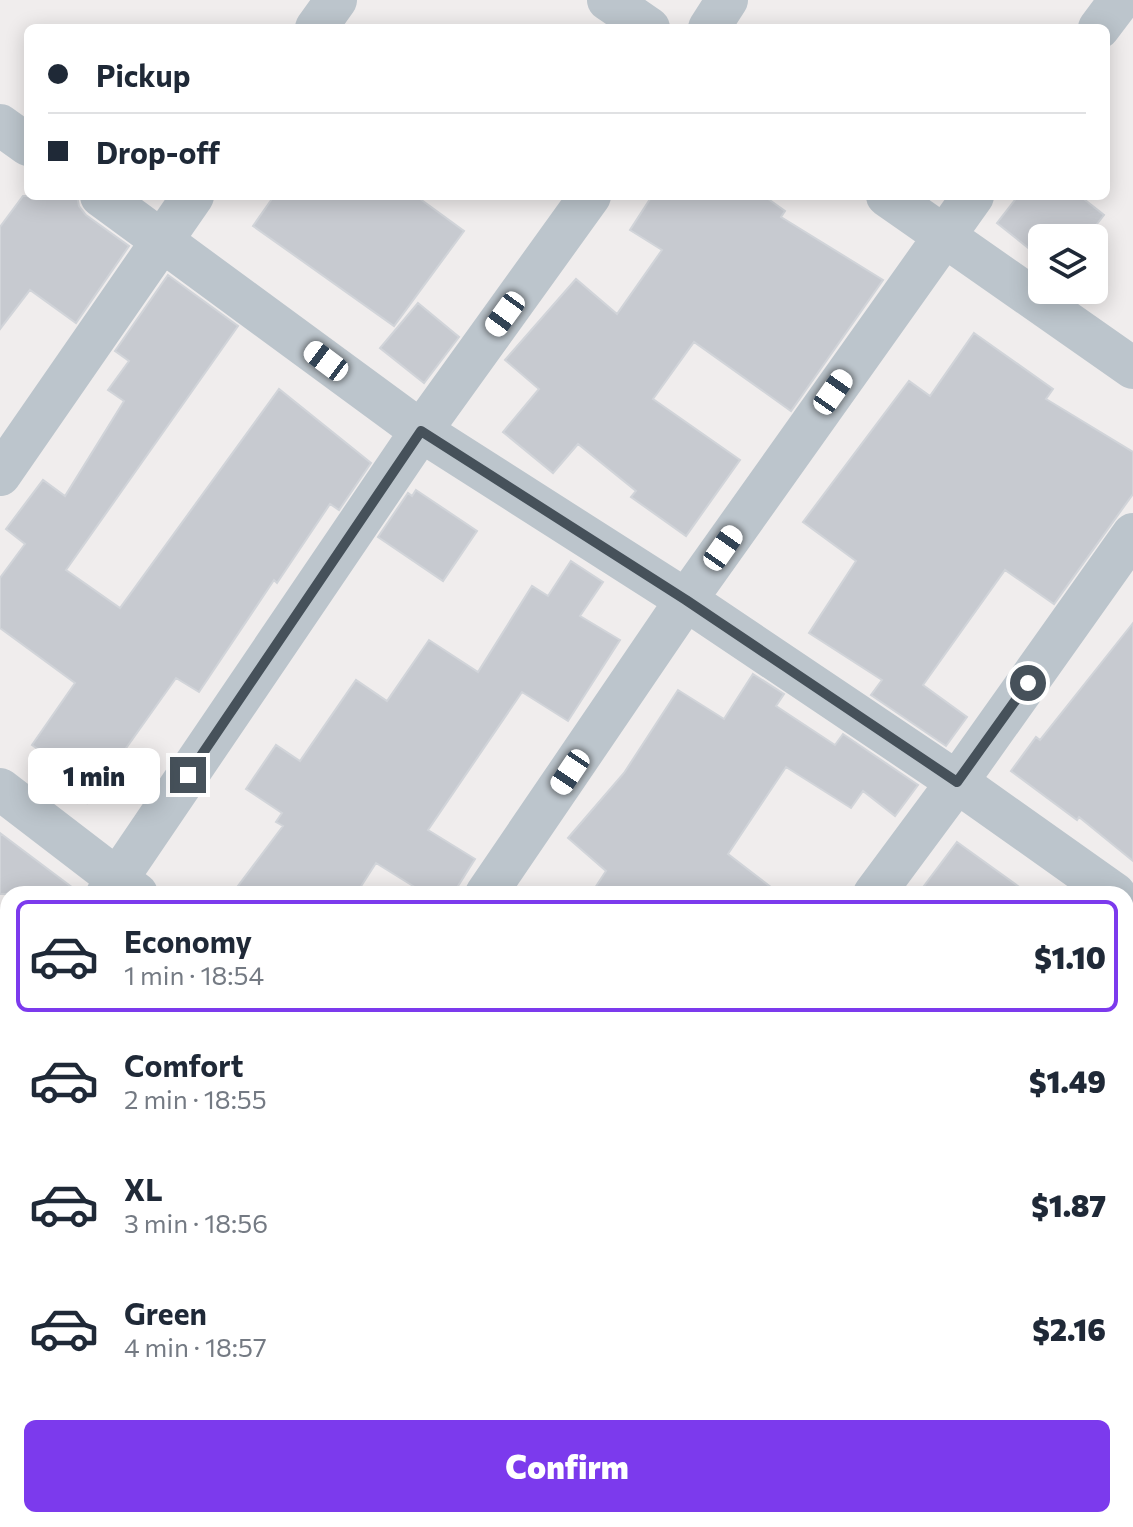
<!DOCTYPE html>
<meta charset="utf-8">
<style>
:root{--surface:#fff;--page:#f2f2f3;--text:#1f2937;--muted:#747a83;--line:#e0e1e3;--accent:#7c3aed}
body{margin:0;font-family:Commissioner,sans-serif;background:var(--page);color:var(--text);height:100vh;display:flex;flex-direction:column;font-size:30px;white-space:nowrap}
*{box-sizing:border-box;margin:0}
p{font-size:26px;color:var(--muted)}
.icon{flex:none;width:44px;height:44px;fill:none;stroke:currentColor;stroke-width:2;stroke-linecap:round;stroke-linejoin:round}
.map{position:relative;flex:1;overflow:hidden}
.details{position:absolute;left:0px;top:886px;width:1134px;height:642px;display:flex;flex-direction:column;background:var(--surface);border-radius:24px 24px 0 0;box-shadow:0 4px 20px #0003}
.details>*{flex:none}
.banner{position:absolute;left:24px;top:24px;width:1086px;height:176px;border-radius:12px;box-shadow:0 4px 20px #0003;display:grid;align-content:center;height:176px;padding:0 24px;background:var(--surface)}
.fabs{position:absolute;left:1028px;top:224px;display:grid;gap:16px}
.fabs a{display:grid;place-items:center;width:80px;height:80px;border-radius:12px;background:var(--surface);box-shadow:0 4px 20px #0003;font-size:40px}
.end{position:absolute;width:36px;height:36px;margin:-18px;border:10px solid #46515a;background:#fff;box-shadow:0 0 0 4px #fff}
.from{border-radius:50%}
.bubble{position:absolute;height:56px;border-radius:12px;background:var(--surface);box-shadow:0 4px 20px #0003;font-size:26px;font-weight:800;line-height:56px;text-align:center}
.car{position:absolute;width:24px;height:48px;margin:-24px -12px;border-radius:10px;box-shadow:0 0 6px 2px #0007;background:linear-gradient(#fff 24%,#345 0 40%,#fff 0 76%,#345 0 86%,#fff 0)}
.banner b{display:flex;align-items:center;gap:28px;height:76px;font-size:30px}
.banner b+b{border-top:2px solid var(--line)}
.banner i{width:20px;height:20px;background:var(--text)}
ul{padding:14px 0 0;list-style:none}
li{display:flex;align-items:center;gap:24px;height:112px;margin:0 16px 12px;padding:0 8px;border:4px solid transparent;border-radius:12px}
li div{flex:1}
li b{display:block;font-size:30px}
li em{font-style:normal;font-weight:800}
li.active{border-color:var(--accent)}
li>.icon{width:72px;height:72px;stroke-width:1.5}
.button{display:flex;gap:16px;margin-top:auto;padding:16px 24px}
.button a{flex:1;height:92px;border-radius:12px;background:var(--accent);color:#fff;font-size:32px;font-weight:800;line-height:92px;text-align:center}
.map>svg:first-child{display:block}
.building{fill:#c7cad0;stroke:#d1d4d9;stroke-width:2}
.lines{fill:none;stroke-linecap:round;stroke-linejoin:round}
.service{stroke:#bcc5cc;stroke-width:22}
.minor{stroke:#bcc5cc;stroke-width:42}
.primary{stroke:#aebdcc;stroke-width:44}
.route{stroke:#46515a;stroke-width:10}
</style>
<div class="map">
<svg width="1133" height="1527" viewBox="0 0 1133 1527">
<rect width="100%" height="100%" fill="#f0eded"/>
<path class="building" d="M 23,196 L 77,196 L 79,206 L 86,215 L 129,246 L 76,323 L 30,290 L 0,329 L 0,227 Z
M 274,196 L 416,196 L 464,231 L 394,326 L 253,226 Z
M 652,196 L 764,196 L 785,211 L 781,217 L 883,280 L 791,411 L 694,342 L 653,399 L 740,460 L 686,536 L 631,497 L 636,491 L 578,444 L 553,473 L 503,432 L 539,389 L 505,360 L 576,279 L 617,314 L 662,250 L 630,230 Z
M 1018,196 L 1080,196 L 1104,215 L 1086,238 L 1042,238 L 1042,259 L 997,223 Z
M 168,275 L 238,326 L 66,570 L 120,608 L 279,389 L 371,463 L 339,510 L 330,504 L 277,583 L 274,580 L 199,692 L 176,678 L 87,803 L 77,794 L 73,800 L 44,779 L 56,762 L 32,745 L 75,683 L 0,628 L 0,578 L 25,544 L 6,529 L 43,480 L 65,496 L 124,401 L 108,390 L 129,361 L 115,351 Z
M 418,303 L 459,337 L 424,383 L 380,348 Z
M 974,333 L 1053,389 L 1046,399 L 1133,452 L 1133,494 L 1054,604 L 1005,570 L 923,685 L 967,717 L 946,746 L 871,695 L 882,680 L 809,633 L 856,561 L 803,522 L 909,381 L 930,396 Z
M 416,490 L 477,531 L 443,581 L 378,537 L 408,493 L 412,496 Z
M 571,561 L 603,582 L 580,616 L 620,640 L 568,721 L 522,692 L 428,830 L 475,859 L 453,894 L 426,894 L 376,863 L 356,894 L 232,894 L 283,826 L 276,822 L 282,813 L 246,789 L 276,745 L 300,761 L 356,680 L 387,701 L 429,640 L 478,672 L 532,586 L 548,596 Z
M 1133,623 L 1133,861 L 1079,817 L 1077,820 L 1011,771 L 1036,737 L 1040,740 Z
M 753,674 L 784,694 L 776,706 L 835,745 L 843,734 L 918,785 L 895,816 L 863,791 L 851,808 L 786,767 L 728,854 L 780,894 L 591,894 L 606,871 L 568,838 L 624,773 L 678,690 L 724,719 Z
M 0,833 L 81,894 L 0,894 Z
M 957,842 L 1029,894 L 918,894 Z"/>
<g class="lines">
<path class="service" d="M 55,1527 L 59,1520"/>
<path class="minor" d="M 608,0 L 649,28
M 316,28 L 336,0
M 709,28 L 727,0
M 1099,28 L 1120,0
M 0,125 L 28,145
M 101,196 L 421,431 L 686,600 L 957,782 L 1115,894
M 887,196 L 1133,368
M 0,475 L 193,196
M 0,789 L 137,894
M 107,894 L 421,431 L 590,196
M 486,894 L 686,600 L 973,196
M 874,894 L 957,782 L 1133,534
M 0,1053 L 8,1041
M 0,1441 L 8,1446
M 118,1520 L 128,1527
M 444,1527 L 448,1520"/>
<path class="primary" d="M 1126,1309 L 1133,1299
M 1126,1394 L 1133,1382
M 985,1527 L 988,1520
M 1050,1527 L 1054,1520"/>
</g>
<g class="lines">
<path class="route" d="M 188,775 L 421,431 L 686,600 L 957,782 L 1028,683"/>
</g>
</svg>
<div class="fabs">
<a><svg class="icon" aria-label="layers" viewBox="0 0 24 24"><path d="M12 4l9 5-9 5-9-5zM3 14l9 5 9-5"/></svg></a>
</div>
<i class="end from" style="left:1028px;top:683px"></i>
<i class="end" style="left:188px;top:775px"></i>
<div class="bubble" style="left:28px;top:748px;width:132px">1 min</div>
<i class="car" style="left:505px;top:314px;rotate:216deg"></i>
<i class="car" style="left:326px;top:361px;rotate:307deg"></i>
<i class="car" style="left:833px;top:392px;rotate:35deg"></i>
<i class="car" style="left:723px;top:548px;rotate:35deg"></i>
<i class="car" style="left:570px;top:772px;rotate:214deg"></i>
<div class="banner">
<b><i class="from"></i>Pickup</b>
<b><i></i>Drop-off</b>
</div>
<section class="details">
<ul>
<li class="active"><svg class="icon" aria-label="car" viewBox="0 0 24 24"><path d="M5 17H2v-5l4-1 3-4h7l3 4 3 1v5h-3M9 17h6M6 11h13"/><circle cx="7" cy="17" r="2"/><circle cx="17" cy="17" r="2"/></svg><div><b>Economy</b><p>1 min · 18:54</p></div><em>$1.10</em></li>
<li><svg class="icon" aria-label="car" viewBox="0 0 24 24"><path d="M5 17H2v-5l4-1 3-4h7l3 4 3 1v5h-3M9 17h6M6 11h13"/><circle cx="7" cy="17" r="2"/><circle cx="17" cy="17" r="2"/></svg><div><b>Comfort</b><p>2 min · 18:55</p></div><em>$1.49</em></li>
<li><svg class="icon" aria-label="car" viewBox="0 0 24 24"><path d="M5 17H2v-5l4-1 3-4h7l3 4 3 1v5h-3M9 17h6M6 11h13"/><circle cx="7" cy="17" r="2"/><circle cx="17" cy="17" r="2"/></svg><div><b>XL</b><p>3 min · 18:56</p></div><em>$1.87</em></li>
<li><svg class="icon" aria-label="car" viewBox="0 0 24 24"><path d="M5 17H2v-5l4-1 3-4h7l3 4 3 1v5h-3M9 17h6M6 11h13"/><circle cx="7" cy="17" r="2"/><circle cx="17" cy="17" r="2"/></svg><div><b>Green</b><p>4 min · 18:57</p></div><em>$2.16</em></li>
</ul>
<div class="button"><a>Confirm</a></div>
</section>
</div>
